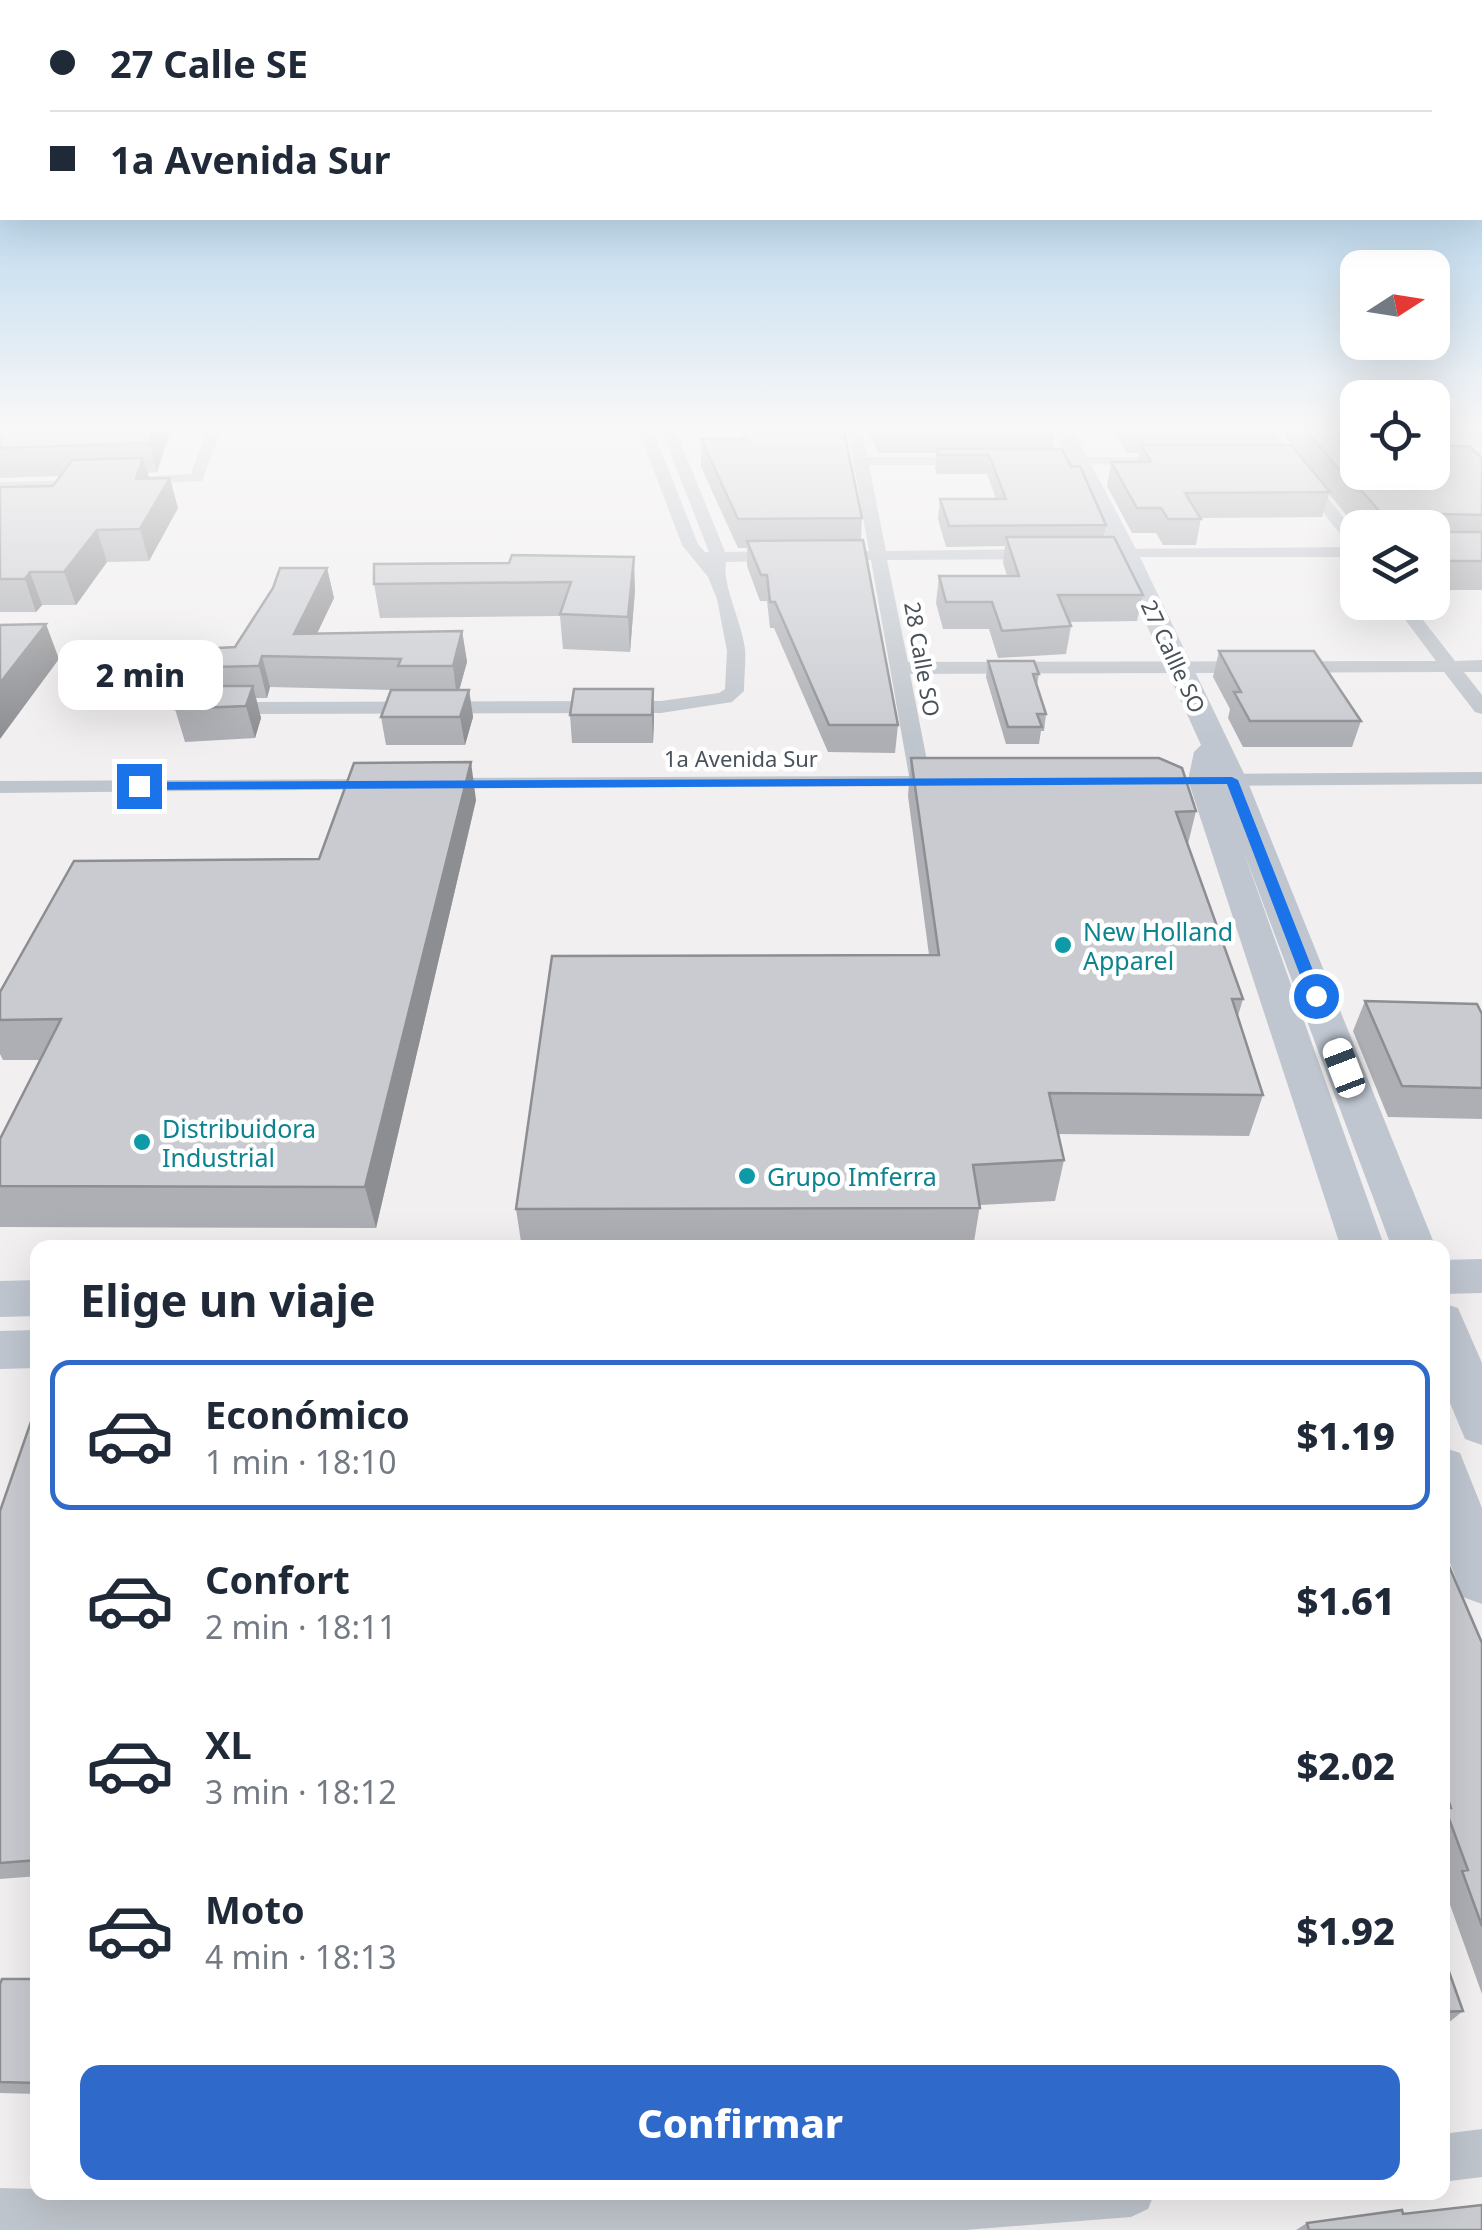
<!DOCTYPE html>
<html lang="es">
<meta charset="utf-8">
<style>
:root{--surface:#fff;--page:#f2f2f3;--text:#1f2937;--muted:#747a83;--line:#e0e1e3;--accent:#2f6aca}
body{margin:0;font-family:"Noto Sans",sans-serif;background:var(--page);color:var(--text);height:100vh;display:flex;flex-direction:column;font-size:38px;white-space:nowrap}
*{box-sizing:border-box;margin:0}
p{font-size:32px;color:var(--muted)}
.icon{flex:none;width:55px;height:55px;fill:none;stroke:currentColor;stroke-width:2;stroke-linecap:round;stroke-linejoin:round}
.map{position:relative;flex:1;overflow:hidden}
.drawer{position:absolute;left:30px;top:1240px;width:1420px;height:960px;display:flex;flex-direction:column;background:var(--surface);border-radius:20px;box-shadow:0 10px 40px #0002}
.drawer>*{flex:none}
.hud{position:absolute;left:0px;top:0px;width:1482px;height:220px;box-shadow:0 10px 40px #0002;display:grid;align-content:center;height:220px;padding:0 50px;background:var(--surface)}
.needle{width:65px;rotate:78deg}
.tools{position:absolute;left:1340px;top:250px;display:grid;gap:20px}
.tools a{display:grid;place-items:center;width:110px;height:110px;border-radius:20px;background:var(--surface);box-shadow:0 10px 40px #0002;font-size:50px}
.end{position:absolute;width:45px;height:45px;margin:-22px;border:12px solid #1a73e8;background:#fff;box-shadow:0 0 0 5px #fff}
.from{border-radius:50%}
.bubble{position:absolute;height:70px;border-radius:20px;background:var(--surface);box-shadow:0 10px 40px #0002;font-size:32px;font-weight:800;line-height:70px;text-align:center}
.car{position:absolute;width:30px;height:60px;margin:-30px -15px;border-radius:12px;box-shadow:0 0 8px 2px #0007;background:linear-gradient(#fff 24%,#345 0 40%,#fff 0 76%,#345 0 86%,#fff 0)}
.hud b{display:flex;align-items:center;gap:35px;height:95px;font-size:38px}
.hud b+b{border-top:2px solid var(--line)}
.hud i{width:25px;height:25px;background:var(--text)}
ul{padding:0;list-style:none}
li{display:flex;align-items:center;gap:30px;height:150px;margin:0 20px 15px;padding:0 30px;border:5px solid transparent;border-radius:20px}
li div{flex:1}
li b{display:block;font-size:38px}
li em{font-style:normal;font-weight:800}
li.current{border-color:var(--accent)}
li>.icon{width:90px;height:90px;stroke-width:1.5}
h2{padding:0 50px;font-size:45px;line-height:120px}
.primary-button{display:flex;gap:20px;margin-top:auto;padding:20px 50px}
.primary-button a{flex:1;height:115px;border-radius:20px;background:var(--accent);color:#fff;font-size:40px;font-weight:800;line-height:115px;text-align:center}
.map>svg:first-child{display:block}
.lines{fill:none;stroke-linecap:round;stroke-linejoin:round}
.street{fill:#bfc5cc;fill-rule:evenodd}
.secondary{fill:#bfc6d0;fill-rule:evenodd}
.wall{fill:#adafb4}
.shaded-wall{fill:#8d8e92}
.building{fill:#c9cbd1;stroke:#8d8e92;stroke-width:2.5}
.route{fill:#1a73e8}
.culture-dot{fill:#0f9aa8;stroke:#fff;stroke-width:4}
.labels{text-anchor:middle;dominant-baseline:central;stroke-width:9;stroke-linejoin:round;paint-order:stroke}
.far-street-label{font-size:22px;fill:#49515a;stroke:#fff}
.culture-label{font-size:25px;fill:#0d838f;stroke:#fff;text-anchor:start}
</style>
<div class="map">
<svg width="1482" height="2230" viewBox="0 0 1482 2230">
<rect width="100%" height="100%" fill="#f1efef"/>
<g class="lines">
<path class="street" d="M 208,426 L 222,426 L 202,481 L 129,484 L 129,478 L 134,477 L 191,474 Z
M 637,426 L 651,426 L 698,544 L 705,552 L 709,552 L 660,426 L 674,426 L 725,552 L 781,551 L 789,556 L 781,561 L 726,562 C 722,586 742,622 745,649 C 746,663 744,677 744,691 L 732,702 L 661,713 L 225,714 L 215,708 L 225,702 L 661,701 L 719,693 L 725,689 L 727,651 L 717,599 L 708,577 L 682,545 Z
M 847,426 L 861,426 L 867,457 L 970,457 L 977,461 L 970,465 L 869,465 L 886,551 L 1041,549 L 1049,554 L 1041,559 L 887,560 L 908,662 L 1436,661 L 1392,602 L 1409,602 L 1455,661 L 1482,660 L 1482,672 L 1464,672 L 1482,695 L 1482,714 L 1475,712 L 1444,672 L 910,674 L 930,776 L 950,778 L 953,782 L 950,786 L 429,788 L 426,784 L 429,780 L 436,778 L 909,776 L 871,560 L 829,561 L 821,556 L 829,551 L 869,551 Z
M 1257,426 L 1271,426 L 1358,536 L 1358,557 L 1098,557 L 1096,554 L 1104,549 L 1350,547 Z
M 1460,426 L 1475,426 L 1482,432 L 1482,443 Z
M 1053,457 L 1175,457 L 1182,461 L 1175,465 L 1048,464 L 1046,461 Z
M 96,480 L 96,486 L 91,487 L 0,490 L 0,482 Z
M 1482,772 L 1482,784 L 1211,786 L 1201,780 L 1211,774 Z
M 383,779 L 393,785 L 390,789 L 0,793 L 0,781 Z
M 1482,2129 L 1482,2177 L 1442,2182 L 1442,2134 Z
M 0,2188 L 38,2189 L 38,2192 L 464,2197 L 1155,2192 L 1148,2209 L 1131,2217 L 965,2230 L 0,2230 Z"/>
<path class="secondary" d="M 1051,426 L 1071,426 L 1138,553 L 1247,780 L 1436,1248 L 1392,1248 L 1243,850 L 1385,1248 L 1341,1248 L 1188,780 L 1194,752 L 1201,745 L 1114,553 Z
M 1267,426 L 1312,426 L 1358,434 L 1358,446 L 1277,432 Z
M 1482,1259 L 1482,1293 L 1442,1294 L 1442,1260 Z
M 38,1280 L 38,1316 L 0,1317 L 0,1281 Z
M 1442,1303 L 1458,1308 L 1482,1363 L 1482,1445 L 1465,1439 L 1442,1384 Z
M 38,1330 L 38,1368 L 0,1369 L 0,1331 Z
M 1442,1447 L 1460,1453 L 1482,1508 L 1482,1604 L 1463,1597 L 1442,1542 Z"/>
</g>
<path class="wall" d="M 0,426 L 172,426 L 157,472 L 148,473 L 149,478 L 178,508 L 149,561 L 107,562 L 76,605 L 42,605 L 36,612 L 0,612 L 0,487 L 53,486 L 61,476 L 0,478 Z
M 865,426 L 1056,426 L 1052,449 L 1071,467 L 1106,525 L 1104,537 L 1143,595 L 1137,621 L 1069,622 L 1071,626 L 1066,654 L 998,658 L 989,629 L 943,629 L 936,603 L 939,576 L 1007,576 L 1003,563 L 1005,546 L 946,547 L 938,519 L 940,499 L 996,499 L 987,474 L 937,474 L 935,469 L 936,453 L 879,453 Z
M 1111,426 L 1278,426 L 1279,427 L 1275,445 L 1291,445 L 1285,437 L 1287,426 L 1358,426 L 1358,472 L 1482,458 L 1482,590 L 1432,590 L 1432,528 L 1361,528 L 1353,517 L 1348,517 L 1329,494 L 1322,517 L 1201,518 L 1196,545 L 1163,545 L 1156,533 L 1132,533 L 1107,486 L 1111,462 L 1138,462 L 1139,453 L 1127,453 Z
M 701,439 L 744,439 L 862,518 L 861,540 L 898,725 L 895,753 L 828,752 L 774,628 L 770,628 L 767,601 L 760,601 L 747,566 L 747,548 L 738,548 L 701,467 Z
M 509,563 L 635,590 L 630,652 L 563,649 L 560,616 L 380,618 L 374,584 Z
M 327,568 L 334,598 L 316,634 L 462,631 L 467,662 L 459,690 L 469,690 L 473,717 L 465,745 L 386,745 L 381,717 L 391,690 L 270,687 L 267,698 L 256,698 L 261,718 L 255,738 L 185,742 L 175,709 L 176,706 L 166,707 L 156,675 L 235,647 Z
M 1219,651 L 1361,721 L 1352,747 L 1243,747 L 1228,718 L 1230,709 L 1213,677 Z
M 988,661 L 1039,674 L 1037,685 L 1046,714 L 1044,731 L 1041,731 L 1039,744 L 1006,744 L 986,677 Z
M 653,689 L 654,717 L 653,743 L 572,743 L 570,715 Z
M 911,758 L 1196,811 L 1188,844 L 1243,999 L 1238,1016 L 1263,1095 L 1249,1136 L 1058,1134 L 1064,1160 L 1055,1201 L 980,1205 L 973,1248 L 522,1248 L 516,1209 L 929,955 L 908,796 Z
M 476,800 L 376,1228 L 0,1227 L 0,1139 L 40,1060 L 3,1060 L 0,1054 L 0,992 Z
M 1365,1001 L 1482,1014 L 1482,1119 L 1388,1117 L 1353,1031 Z
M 38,1413 L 38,1876 L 0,1879 L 0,1511 Z
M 1442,1550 L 1482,1643 L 1482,1994 L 1444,1888 L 1449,1883 L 1442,1865 Z
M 1442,1952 L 1463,2011 L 1447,2024 L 1442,2024 Z
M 38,1979 L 38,2094 L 0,2093 L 0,1984 Z
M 1307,2223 L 1482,2230 L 1296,2230 Z"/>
<path class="shaded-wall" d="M 155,426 L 172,426 L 157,472 L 149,443 Z
M 143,458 L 152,488 L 136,479 Z
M 170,478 L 178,508 L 149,561 L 140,529 Z
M 97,530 L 107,562 L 76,605 L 64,572 Z
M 634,557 L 635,590 L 630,652 L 628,617 Z
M 327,568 L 334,598 L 306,657 L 294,634 Z
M 30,572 L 42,605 L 36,612 L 25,579 Z
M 46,624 L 59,659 L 0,739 L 0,683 Z
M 462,631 L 467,662 L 457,698 L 453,666 Z
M 262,656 L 270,687 L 267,698 L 259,666 Z
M 213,667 L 222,698 L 199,675 Z
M 253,686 L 261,718 L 255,738 L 246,706 Z
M 653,689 L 654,717 L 653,743 L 652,715 Z
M 469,690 L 473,717 L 465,745 L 460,717 Z
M 471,762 L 476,800 L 376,1228 L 365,1187 Z"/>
<path class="building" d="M 0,426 L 155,426 L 149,443 L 0,448 Z
M 744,426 L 843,426 L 862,518 L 738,519 L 701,439 L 744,439 Z
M 1131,426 L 1278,426 L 1279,427 L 1132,427 Z
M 1303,426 L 1358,426 L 1358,472 L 1432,472 L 1432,446 L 1469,446 L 1482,458 L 1482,515 L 1441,514 L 1438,528 L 1442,532 L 1482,532 L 1482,561 L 1432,561 L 1432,528 L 1394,528 L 1361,490 L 1356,490 Z
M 1141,445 L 1291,445 L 1330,492 L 1185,493 L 1201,519 L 1168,519 L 1161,508 L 1137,508 L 1111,462 L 1151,462 Z
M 937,449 L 1062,449 L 1071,467 L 1080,466 L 1106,525 L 949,526 L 940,499 L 1006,499 L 989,455 L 938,455 Z
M 143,458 L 136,479 L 170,478 L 140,529 L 97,530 L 64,572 L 30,572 L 25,579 L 0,579 L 0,487 L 53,486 L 72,460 Z
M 1006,537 L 1114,537 L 1143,595 L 1058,595 L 1071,626 L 1002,631 L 992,602 L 946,602 L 939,576 L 1019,576 Z
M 863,540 L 898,725 L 829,725 L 775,602 L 770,602 L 767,575 L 761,575 L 747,541 Z
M 512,555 L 634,557 L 628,617 L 560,614 L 571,582 L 374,584 L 374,564 L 509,563 Z
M 280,568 L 327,568 L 294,634 L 462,631 L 453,666 L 398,666 L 401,659 L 262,656 L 259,666 L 213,667 L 199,675 L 213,686 L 253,686 L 246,706 L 175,709 L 189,673 L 156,675 L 166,651 L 235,647 L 273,588 Z
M 46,624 L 0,683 L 0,625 Z
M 1219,651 L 1314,651 L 1361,721 L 1250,721 L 1234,692 L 1241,692 Z
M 988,661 L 1034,661 L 1039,674 L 1033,674 L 1046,714 L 1037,714 L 1042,727 L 1008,727 Z
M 574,689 L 653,689 L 652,715 L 570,715 Z
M 391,690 L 469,690 L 460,717 L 381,717 Z
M 911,758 L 1159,758 L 1182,768 L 1196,811 L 1176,812 L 1243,999 L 1232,999 L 1263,1095 L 1049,1093 L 1064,1160 L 973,1165 L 980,1208 L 516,1209 L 552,956 L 939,955 Z
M 471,762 L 365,1187 L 0,1186 L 0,1139 L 61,1019 L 0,1020 L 0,992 L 74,861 L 319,859 L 354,763 Z
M 1365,1001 L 1477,1004 L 1482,1014 L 1482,1088 L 1402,1086 Z
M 34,1413 L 38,1413 L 38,1860 L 0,1863 L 0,1511 Z
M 1442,1550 L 1482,1643 L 1482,1926 L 1462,1871 L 1468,1870 L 1445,1808 L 1451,1808 L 1442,1782 Z
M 1442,1952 L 1463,2011 L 1442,2012 Z
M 2,1979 L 38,1979 L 38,2083 L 0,2082 L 0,1984 Z
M 1482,2205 L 1482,2230 L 1309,2230 L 1307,2223 L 1402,2210 L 1403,2214 Z"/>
<linearGradient id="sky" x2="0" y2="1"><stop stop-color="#87bee5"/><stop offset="0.58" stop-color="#f9f8f8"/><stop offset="1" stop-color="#f9f8f8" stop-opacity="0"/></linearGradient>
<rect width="1482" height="738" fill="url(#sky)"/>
<path class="route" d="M 1232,777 L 1238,780 L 1323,996 L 1321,999 L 1308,996 L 1227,784 L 139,790 L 133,786 L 139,782 Z"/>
<g class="culture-dot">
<circle cx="1063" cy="945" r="10"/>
<circle cx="142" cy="1142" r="10"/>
<circle cx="747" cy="1176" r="10"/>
</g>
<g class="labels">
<g class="far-street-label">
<text transform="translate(1174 656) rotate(65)">27 Callle SO</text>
<text transform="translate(923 659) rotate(80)">28 Calle SO</text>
<text x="741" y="758">1a Avenida Sur</text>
</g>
<g class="culture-label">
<text x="1083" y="931">New Holland<tspan x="1083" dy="29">Apparel</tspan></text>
<text x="162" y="1128">Distribuidora<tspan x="162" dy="29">Industrial</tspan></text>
<text x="767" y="1176">Grupo Imferra</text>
</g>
</g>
</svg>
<div class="tools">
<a><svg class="needle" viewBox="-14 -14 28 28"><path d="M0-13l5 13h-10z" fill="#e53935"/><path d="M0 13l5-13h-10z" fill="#747a83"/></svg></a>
<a><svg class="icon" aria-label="locate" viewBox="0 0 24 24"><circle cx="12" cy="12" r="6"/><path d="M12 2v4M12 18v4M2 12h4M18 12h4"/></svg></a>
<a><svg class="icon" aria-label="layers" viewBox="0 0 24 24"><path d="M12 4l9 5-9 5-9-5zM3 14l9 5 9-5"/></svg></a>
</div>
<i class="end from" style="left:1316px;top:996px"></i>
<i class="end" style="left:139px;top:786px"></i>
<div class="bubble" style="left:58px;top:640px;width:165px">2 min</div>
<i class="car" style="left:1344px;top:1068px;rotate:339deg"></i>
<div class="hud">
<b><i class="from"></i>27 Calle SE</b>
<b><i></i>1a Avenida Sur</b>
</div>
<section class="drawer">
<h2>Elige un viaje</h2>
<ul>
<li class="current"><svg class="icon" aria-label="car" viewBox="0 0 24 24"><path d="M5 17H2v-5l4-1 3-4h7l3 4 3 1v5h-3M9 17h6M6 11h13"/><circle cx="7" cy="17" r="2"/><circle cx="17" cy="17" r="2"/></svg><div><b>Económico</b><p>1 min · 18:10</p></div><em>$1.19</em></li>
<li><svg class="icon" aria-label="car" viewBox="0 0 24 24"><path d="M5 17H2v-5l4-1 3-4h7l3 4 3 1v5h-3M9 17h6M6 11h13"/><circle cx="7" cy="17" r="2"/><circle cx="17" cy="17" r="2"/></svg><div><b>Confort</b><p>2 min · 18:11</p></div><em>$1.61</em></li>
<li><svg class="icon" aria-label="car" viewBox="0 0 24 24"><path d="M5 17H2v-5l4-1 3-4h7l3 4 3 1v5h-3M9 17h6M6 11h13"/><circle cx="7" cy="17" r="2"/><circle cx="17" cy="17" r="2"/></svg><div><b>XL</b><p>3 min · 18:12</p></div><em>$2.02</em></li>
<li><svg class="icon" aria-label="car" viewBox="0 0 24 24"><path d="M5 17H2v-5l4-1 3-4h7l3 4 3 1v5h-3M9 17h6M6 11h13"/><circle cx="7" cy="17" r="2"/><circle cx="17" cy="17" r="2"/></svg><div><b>Moto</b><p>4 min · 18:13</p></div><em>$1.92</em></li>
</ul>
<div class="primary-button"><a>Confirmar</a></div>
</section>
</div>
